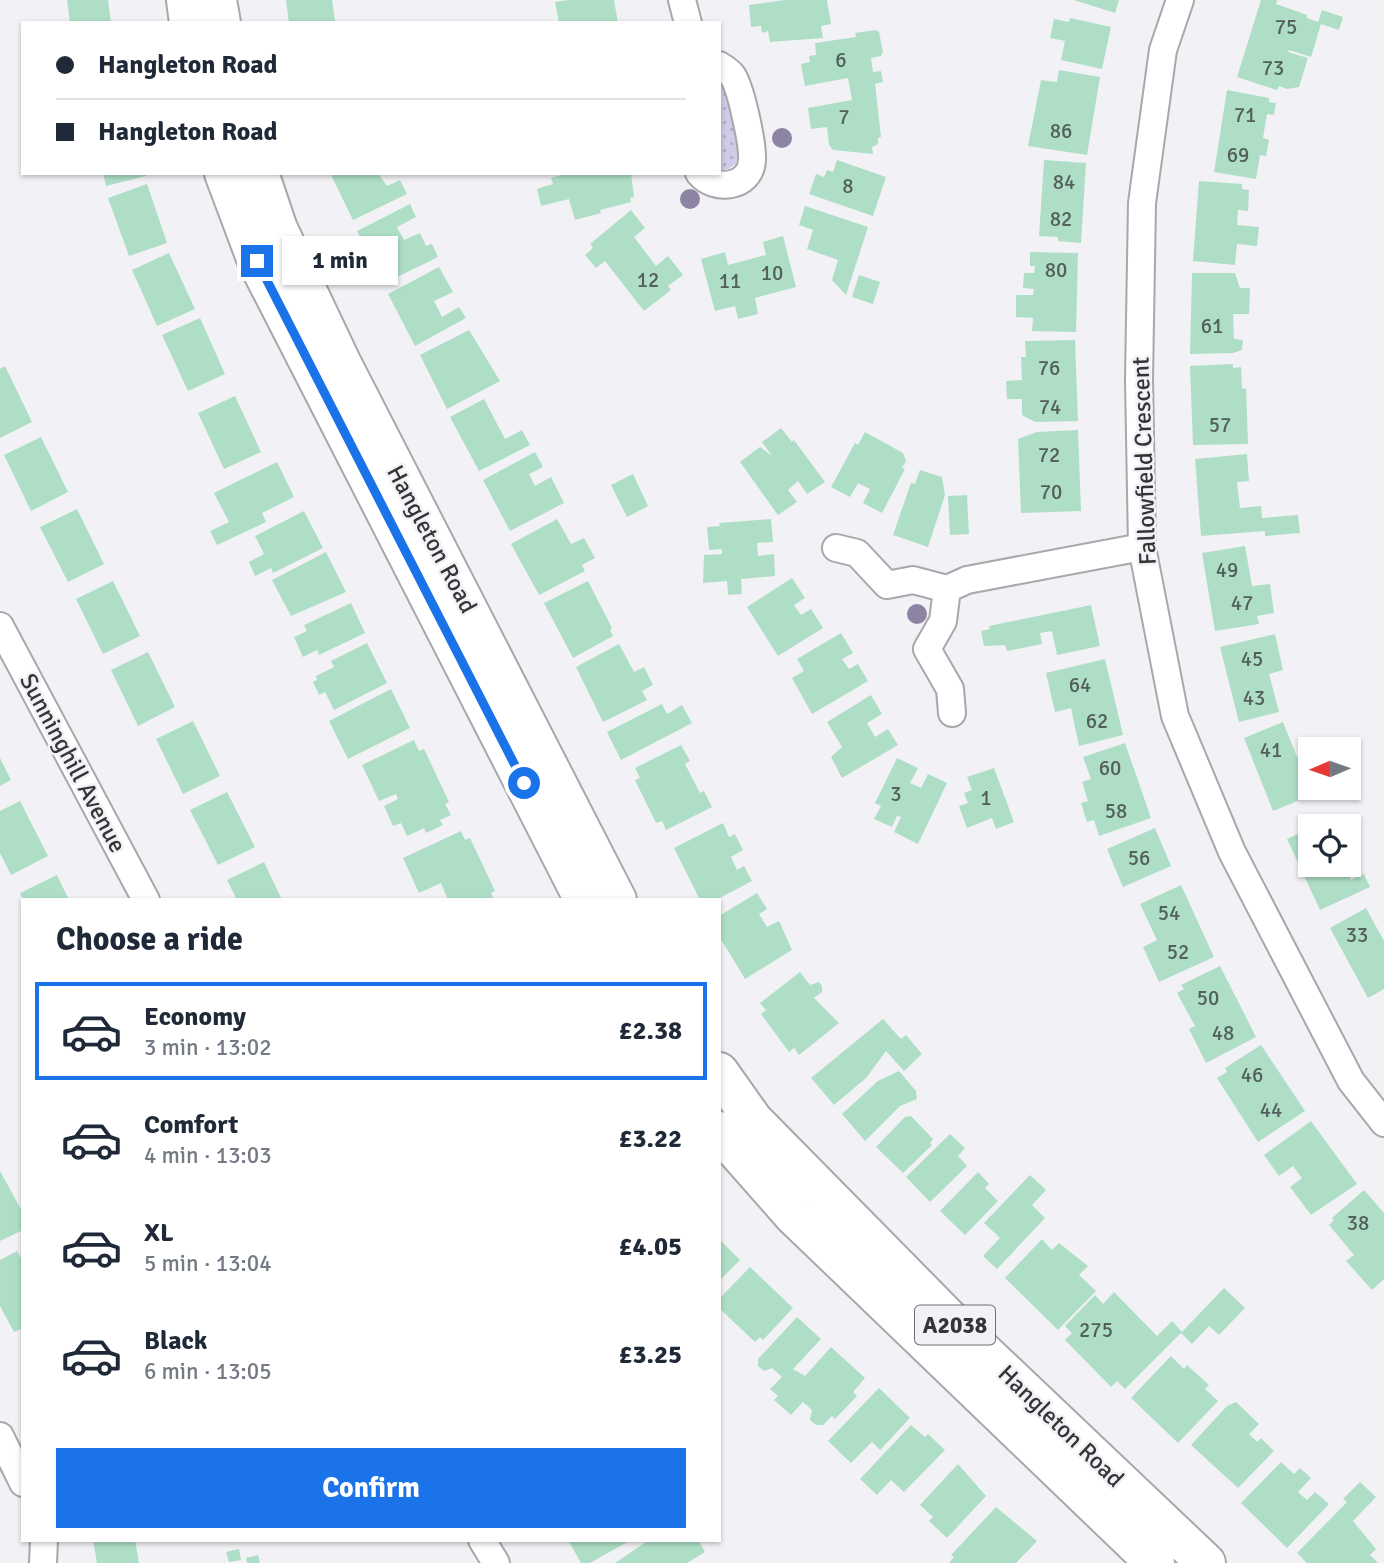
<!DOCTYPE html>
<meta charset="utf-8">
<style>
:root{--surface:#fff;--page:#f6f6f7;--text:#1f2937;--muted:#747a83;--line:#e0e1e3;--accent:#1a73e8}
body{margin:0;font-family:Signika,sans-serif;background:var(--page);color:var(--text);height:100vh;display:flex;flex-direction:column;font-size:26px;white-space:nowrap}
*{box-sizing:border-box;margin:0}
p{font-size:23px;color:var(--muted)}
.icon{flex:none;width:38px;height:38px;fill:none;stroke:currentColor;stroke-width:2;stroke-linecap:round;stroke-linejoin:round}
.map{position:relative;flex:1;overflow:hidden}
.panel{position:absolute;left:21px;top:898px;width:700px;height:644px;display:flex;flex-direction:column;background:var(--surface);border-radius:0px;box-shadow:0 2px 5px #0004}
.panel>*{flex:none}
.guide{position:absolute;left:21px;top:21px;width:700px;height:154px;border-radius:0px;box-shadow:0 2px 5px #0004;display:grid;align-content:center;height:154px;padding:0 35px;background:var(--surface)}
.needle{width:46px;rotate:268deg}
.buttons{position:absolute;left:1298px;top:737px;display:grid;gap:14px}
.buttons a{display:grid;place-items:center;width:63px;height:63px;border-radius:0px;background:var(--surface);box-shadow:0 2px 5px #0004;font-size:35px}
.end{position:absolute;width:32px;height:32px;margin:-16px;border:9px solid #1a73e8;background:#fff;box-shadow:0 0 0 4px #fff}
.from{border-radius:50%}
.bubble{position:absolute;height:49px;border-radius:0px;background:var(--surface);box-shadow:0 2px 5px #0004;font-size:23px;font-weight:700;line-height:49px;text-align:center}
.guide b{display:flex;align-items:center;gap:24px;height:66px;font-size:26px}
.guide b+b{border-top:2px solid var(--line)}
.guide i{width:18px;height:18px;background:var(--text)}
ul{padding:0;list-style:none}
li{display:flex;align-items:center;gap:21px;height:98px;margin:0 14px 10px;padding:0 21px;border:4px solid transparent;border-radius:0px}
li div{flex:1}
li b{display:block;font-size:26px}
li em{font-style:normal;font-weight:700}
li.selected{border-color:var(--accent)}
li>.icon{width:63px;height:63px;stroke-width:1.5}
h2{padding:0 35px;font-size:32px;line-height:84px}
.cta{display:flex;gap:14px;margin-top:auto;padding:14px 35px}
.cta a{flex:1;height:80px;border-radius:0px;background:var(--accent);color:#fff;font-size:28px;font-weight:700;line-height:80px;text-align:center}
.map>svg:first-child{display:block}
.grass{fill:url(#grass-dots)}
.building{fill:#aedfc6}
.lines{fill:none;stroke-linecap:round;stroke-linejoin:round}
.street-casing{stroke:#a8a7ab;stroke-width:30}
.primary-casing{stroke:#a8a7ab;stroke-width:42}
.street{stroke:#fff;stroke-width:26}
.primary{stroke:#fff;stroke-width:38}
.tree{fill:#8d84a3}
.route{stroke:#1a73e8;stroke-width:9}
.labels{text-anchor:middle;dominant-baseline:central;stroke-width:5;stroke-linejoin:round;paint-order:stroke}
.number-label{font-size:21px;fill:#53605b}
.shield{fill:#f2f1f5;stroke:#6e6d70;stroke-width:2}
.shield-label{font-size:23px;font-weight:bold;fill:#353537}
.street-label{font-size:24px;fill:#353537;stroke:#f2f1f5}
</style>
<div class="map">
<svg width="1384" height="1563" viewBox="0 0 1384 1563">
<defs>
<pattern id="grass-dots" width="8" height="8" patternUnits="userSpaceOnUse" patternTransform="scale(1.75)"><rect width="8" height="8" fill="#d0cbe6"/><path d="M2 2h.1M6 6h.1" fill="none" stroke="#b3afc6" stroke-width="1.8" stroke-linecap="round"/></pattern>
</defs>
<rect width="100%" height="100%" fill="#f2f1f5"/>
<path class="grass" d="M 719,85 L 726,90 L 739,145 L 736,164 L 728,169 L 719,169 Z"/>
<path class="building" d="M 67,0 L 108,0 L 111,23 L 70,23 Z
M 286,0 L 332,0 L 335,21 L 289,23 Z
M 568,0 L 614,0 L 618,23 L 559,23 L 555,2 Z
M 785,0 L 827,0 L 831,24 L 821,26 L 823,38 L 770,42 L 768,31 L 762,33 L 761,26 L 751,27 L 749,5 Z
M 1074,0 L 1119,0 L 1115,13 Z
M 1261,0 L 1277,0 L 1276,4 L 1307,15 L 1307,18 L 1318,22 L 1322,10 L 1343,17 L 1339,30 L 1321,24 L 1311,57 L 1289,50 L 1288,52 L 1308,58 L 1299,87 L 1287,89 L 1279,86 L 1277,90 L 1237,77 Z
M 1070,18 L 1111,27 L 1102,69 L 1061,60 L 1065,41 L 1050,38 L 1054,19 L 1069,22 Z
M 876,30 L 879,32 L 883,52 L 881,56 L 871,58 L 873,72 L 881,71 L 883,82 L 875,84 L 881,137 L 878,138 L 878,144 L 872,147 L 873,154 L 833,150 L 829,145 L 827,127 L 811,129 L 808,108 L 852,100 L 848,78 L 805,86 L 801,64 L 810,62 L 809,56 L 816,55 L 815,43 L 856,37 L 855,33 Z
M 1059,70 L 1100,77 L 1087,155 L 1028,146 L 1041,80 L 1057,82 Z
M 1227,90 L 1269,98 L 1269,102 L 1276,103 L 1274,115 L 1267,114 L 1263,138 L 1269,140 L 1266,156 L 1260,155 L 1256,179 L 1214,172 Z
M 837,160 L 886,177 L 873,216 L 809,194 L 816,174 L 824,177 L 827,170 L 833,172 Z
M 1044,160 L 1086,163 L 1081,243 L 1058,241 L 1058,237 L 1039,236 Z
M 103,173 L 145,173 L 146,176 L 106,186 Z
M 330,173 L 378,173 L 387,186 L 400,180 L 407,194 L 353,220 Z
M 569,173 L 631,173 L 634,197 L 630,198 L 631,202 L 600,210 L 601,213 L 575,220 L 569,199 L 541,206 L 537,189 L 553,184 L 551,178 Z
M 1199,181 L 1242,184 L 1242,189 L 1249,190 L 1248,211 L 1238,210 L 1237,225 L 1259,227 L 1257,246 L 1237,244 L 1235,265 L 1193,261 Z
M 147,184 L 167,243 L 129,256 L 108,198 Z
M 410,204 L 416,217 L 397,227 L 404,240 L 420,233 L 426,246 L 432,244 L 438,257 L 383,284 L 357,231 Z
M 805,206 L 868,227 L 846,295 L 832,280 L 838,260 L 807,249 L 813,230 L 799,225 Z
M 631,210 L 645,228 L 634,237 L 656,266 L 668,256 L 683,275 L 668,286 L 671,290 L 644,311 L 605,261 L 596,268 L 585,255 L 593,248 L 590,244 Z
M 783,236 L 796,287 L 755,298 L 758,314 L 738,319 L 735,306 L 715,311 L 701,259 L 725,252 L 728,265 L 766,255 L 763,242 Z
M 1030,252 L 1078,253 L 1076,332 L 1032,331 L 1033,318 L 1016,317 L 1016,295 L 1033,295 L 1034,289 L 1023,288 L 1024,273 L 1034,273 L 1035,266 L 1030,266 Z
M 169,253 L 195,309 L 157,326 L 132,270 Z
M 439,267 L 453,292 L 434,301 L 442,317 L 459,307 L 466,318 L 415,346 L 388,294 Z
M 1192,273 L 1235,273 L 1240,288 L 1250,288 L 1249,314 L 1233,314 L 1234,339 L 1243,340 L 1242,350 L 1233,353 L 1190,354 Z
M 859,275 L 880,282 L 873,304 L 852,297 Z
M 200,318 L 225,374 L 188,391 L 162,335 Z
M 469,330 L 500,381 L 447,409 L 420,355 Z
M 1075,340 L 1078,421 L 1035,422 L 1022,415 L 1022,399 L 1007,399 L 1006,381 L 1022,380 L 1021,357 L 1026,357 L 1025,341 Z
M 1233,364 L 1233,368 L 1241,367 L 1242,389 L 1246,388 L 1248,444 L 1193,445 L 1190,366 Z
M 5,366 L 32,422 L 0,438 L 0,369 Z
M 235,396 L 261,452 L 224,469 L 198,413 Z
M 484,399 L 505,439 L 522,430 L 530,445 L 479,471 L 450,417 Z
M 781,428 L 792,442 L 794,440 L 825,482 L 807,494 L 798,481 L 788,490 L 797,502 L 778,515 L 740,462 L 760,447 L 772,456 L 762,442 Z
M 1078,430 L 1081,511 L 1021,513 L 1018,439 L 1037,432 Z
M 865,432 L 903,453 L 906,461 L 902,468 L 905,469 L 882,513 L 863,503 L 870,489 L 858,483 L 850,497 L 831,487 L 855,443 L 858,445 Z
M 41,437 L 68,492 L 31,511 L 4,455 Z
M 535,452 L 543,467 L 529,474 L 535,486 L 551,477 L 564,503 L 510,531 L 483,480 Z
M 1247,454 L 1249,481 L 1237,482 L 1240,508 L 1261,506 L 1262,518 L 1298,515 L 1300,533 L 1265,536 L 1265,531 L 1201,536 L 1195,459 Z
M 277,462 L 294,497 L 262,513 L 266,522 L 217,545 L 210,531 L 229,522 L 214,493 Z
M 920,470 L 942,477 L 945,495 L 928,547 L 893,535 L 911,483 L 915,484 Z
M 633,474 L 648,506 L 627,517 L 611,485 Z
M 967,495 L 969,534 L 950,535 L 948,496 Z
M 77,509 L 104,564 L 68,582 L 40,527 Z
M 304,511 L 323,548 L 273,573 L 271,568 L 255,576 L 249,562 L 264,554 L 255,536 Z
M 557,519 L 571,544 L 584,538 L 595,558 L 582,565 L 585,571 L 539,595 L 511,544 Z
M 771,519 L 773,542 L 757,543 L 758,556 L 774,554 L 775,576 L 741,579 L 742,594 L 728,595 L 727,581 L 703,583 L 704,555 L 722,554 L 722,549 L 709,550 L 707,527 L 720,526 L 719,523 Z
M 1245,546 L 1252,586 L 1270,584 L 1274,613 L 1257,616 L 1259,624 L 1215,631 L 1202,553 Z
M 326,552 L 346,592 L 291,616 L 272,580 Z
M 792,578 L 805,598 L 794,605 L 801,615 L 811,609 L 823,628 L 778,656 L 747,607 Z
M 113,581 L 140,636 L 103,654 L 76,599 Z
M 588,581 L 612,628 L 610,630 L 613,636 L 573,658 L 544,603 Z
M 351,603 L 365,633 L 319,655 L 317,650 L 303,657 L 294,637 L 307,631 L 304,625 Z
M 1091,605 L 1100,646 L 1057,655 L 1052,631 L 1040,633 L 1042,644 L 1007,651 L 1005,645 L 984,646 L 981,631 L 990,629 L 989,626 Z
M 841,633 L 853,653 L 842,659 L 849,669 L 858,664 L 868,681 L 812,714 L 792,678 L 804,671 L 797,659 Z
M 1275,634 L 1283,670 L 1269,674 L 1279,712 L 1239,722 L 1220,647 Z
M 367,643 L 387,683 L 334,710 L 325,692 L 319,695 L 313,682 L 317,680 L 316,676 L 334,667 L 331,661 Z
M 619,644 L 634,672 L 644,667 L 653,685 L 642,691 L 647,700 L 603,722 L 576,667 Z
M 148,652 L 175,707 L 138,726 L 111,670 Z
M 1105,659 L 1123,735 L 1079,746 L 1071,708 L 1055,712 L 1046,673 Z
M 391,689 L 410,728 L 348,759 L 329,721 Z
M 871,695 L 882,714 L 867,723 L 875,737 L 888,729 L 898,745 L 842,778 L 831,757 L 842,747 L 827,722 Z
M 662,704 L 667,714 L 682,705 L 692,723 L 621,760 L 607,732 Z
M 193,721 L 220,776 L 183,794 L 156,739 Z
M 1283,722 L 1307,782 L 1311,781 L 1311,788 L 1318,788 L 1320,792 L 1273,811 L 1244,738 Z
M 414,740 L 419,751 L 424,749 L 449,802 L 445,804 L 451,815 L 440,820 L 443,825 L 426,833 L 424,828 L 407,836 L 401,823 L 393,826 L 384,806 L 398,799 L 396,794 L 379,801 L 362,765 Z
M 1125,743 L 1151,818 L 1099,836 L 1094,820 L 1087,822 L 1081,803 L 1088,801 L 1082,782 L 1091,779 L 1083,757 Z
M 681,745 L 690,761 L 685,764 L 700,793 L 704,791 L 712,807 L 666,830 L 662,821 L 656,823 L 635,780 L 640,778 L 635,768 Z
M 0,758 L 11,780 L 0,786 Z
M 897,758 L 918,768 L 910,783 L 921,788 L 928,774 L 947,783 L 918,844 L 894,832 L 901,817 L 897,816 L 892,827 L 874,819 L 881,806 L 875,803 Z
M 994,768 L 1014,822 L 996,829 L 992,818 L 967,828 L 959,806 L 968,803 L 964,793 L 972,790 L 967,777 Z
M 227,792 L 255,847 L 218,865 L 190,810 Z
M 20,801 L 48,856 L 11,875 L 0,853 L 0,811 Z
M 1337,815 L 1342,826 L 1315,826 Z
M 723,823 L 729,837 L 735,834 L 743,850 L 731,857 L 737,870 L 744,866 L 752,881 L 716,900 L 700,900 L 674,848 Z
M 1155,828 L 1171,866 L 1123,887 L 1107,849 Z
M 1311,828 L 1311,864 L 1344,864 L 1351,880 L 1364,874 L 1370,887 L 1320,910 L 1287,839 Z
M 461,831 L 465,840 L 470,838 L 495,891 L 491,893 L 494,900 L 448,900 L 441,883 L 419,893 L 403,858 Z
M 264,862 L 282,900 L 237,900 L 227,880 Z
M 57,875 L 69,900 L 23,900 L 20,893 Z
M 1181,885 L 1214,957 L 1159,982 L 1143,947 L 1157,940 L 1140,904 Z
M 757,893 L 767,909 L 759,914 L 767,927 L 779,921 L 792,950 L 745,979 L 719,936 L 719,916 Z
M 1366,908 L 1384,941 L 1384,989 L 1368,998 L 1330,928 Z
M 1220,966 L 1256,1037 L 1206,1063 L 1189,1029 L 1195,1026 L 1177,993 L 1184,989 L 1181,985 Z
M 800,972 L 810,985 L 819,982 L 822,986 L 822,992 L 814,998 L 839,1023 L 799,1055 L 794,1048 L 789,1052 L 761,1014 L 766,1010 L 760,1003 Z
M 883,1019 L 901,1039 L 906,1035 L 922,1054 L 904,1071 L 886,1051 L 866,1078 L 834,1105 L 811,1078 Z
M 1261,1045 L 1305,1111 L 1258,1142 L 1217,1078 L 1227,1072 L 1225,1068 Z
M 899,1071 L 916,1091 L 917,1099 L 900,1106 L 865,1141 L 842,1114 L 878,1081 Z
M 911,1116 L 933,1139 L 930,1143 L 932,1145 L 903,1173 L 876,1147 L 905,1117 Z
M 1311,1121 L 1357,1184 L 1311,1215 L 1290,1187 L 1302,1178 L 1293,1166 L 1279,1176 L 1264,1155 Z
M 950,1134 L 965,1148 L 958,1156 L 967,1166 L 930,1202 L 906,1177 Z
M 0,1171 L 23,1213 L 23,1230 L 0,1241 Z
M 978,1172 L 989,1184 L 985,1188 L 998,1201 L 965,1235 L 940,1211 Z
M 1030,1175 L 1046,1190 L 1032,1205 L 1045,1218 L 997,1269 L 983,1256 L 1000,1238 L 984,1223 Z
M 1364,1190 L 1384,1213 L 1384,1279 L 1372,1290 L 1346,1261 L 1354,1255 L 1329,1225 L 1334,1220 L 1332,1218 Z
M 719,1239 L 740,1260 L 719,1281 Z
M 1042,1239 L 1052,1250 L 1059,1243 L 1088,1266 L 1079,1275 L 1096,1291 L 1058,1330 L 1005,1278 Z
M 17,1251 L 23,1262 L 23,1328 L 14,1332 L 0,1306 L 0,1260 Z
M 750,1267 L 793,1308 L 763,1340 L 760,1337 L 755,1342 L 719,1308 L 719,1299 Z
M 1224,1288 L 1245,1308 L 1219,1335 L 1209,1326 L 1192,1344 L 1181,1333 Z
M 1114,1292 L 1157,1336 L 1172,1321 L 1182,1332 L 1125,1389 L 1117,1381 L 1111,1387 L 1065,1340 L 1072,1333 L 1065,1326 L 1095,1295 L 1103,1304 Z
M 797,1317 L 821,1339 L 793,1369 L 805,1376 L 831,1347 L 865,1378 L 853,1392 L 857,1396 L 835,1419 L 832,1416 L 823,1425 L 816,1425 L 810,1420 L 812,1410 L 803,1402 L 791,1415 L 774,1400 L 778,1396 L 770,1389 L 782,1377 L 772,1368 L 764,1371 L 758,1366 L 758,1359 Z
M 1171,1356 L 1184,1369 L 1187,1365 L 1209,1385 L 1205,1389 L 1218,1401 L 1178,1443 L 1131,1398 Z
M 879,1388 L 910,1418 L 880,1450 L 872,1442 L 851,1463 L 828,1441 Z
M 1236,1402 L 1259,1424 L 1249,1434 L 1257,1442 L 1261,1438 L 1274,1451 L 1238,1488 L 1191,1445 L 1227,1406 Z
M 911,1425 L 925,1437 L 928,1434 L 945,1450 L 904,1492 L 891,1480 L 877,1495 L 860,1479 Z
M 1281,1462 L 1294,1474 L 1300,1468 L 1311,1478 L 1298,1492 L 1307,1500 L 1315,1492 L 1329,1504 L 1287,1548 L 1241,1503 Z
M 958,1464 L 986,1496 L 947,1538 L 929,1521 L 933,1517 L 920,1505 Z
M 1360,1482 L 1376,1497 L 1353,1521 L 1376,1549 L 1370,1555 L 1378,1563 L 1307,1563 L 1297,1553 L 1347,1502 L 1343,1499 Z
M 996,1507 L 1037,1541 L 1016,1563 L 949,1563 L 954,1557 L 951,1555 Z
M 93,1540 L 135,1540 L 139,1563 L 97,1563 Z
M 568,1540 L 631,1540 L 590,1563 L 581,1563 Z
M 649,1540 L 698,1540 L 705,1552 L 687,1563 L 615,1563 Z
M 239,1549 L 241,1560 L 229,1562 L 226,1552 Z
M 258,1555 L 260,1563 L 247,1563 L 246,1558 Z"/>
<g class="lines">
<g class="street-casing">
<path id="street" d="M 682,0 L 688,23
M 1180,0 L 1163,50 L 1142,203 L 1139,379 L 1142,547 L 1175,716 L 1232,852 L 1351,1081 L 1384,1123
M 699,173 C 714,192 751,188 752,160 C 753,145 741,87 732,75 C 729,71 724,68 719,65
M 836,548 L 857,553 L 887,585 L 913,580 L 947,589 L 943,621 L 927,649 L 950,689 L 952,713
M 947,589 L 967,580 L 1142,547
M 0,626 L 146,900
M 0,1436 L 23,1483
M 482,1540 L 496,1563
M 43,1563 L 44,1540"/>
</g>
<g class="primary-casing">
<path id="primary" d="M 186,0 L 189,23
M 217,0 L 221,23
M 224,173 L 257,261 L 584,900
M 259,173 L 278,229 L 341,362 L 617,900
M 719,1072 L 753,1120 L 954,1324 L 1206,1563
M 719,1131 L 793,1215 L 1155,1563"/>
</g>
<use href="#street" class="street"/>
<use href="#primary" class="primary"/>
</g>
<g class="tree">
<circle cx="782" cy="138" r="10"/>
<circle cx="690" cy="199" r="10"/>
<circle cx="917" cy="614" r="10"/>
</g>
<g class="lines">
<path class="route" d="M 257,261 L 524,783"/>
</g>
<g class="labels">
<g class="number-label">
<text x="1286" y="27">75</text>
<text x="841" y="60">6</text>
<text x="1273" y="68">73</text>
<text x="1245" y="115">71</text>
<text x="844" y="117">7</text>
<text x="1061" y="131">86</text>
<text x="1238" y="155">69</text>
<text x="1064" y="182">84</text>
<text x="848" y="186">8</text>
<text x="1061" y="219">82</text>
<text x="1056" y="270">80</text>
<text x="772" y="273">10</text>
<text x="648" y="280">12</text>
<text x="730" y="281">11</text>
<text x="1212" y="326">61</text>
<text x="1049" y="368">76</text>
<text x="1050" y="407">74</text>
<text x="1220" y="425">57</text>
<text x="1049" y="455">72</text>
<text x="1051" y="492">70</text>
<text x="1227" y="570">49</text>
<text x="1242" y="603">47</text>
<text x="1252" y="659">45</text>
<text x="1080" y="685">64</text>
<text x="1254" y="698">43</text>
<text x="1097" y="721">62</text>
<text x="1271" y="750">41</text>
<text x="1110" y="768">60</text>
<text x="896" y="794">3</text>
<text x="986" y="798">1</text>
<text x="1116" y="811">58</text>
<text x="1139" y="858">56</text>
<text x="1169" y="913">54</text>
<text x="1357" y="935">33</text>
<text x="1178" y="952">52</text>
<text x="1208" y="998">50</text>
<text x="1223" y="1033">48</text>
<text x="1252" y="1075">46</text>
<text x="1271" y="1110">44</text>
<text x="1358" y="1223">38</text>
<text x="1096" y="1330">275</text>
</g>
<rect class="shield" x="915" y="1305.5" width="80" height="39" rx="5"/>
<g class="shield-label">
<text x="955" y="1325">A2038</text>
</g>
<g class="street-label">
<text transform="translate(1144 461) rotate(-92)">Fallowfield Crescent</text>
<text transform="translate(432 539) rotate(62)">Hangleton Road</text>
<text transform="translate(73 763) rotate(62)">Sunninghill Avenue</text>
<text transform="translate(1061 1426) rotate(44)">Hangleton Road</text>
</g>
</g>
</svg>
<div class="buttons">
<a><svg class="needle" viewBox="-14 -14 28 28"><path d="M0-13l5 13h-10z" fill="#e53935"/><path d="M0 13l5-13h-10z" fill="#747a83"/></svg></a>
<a><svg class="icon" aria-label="locate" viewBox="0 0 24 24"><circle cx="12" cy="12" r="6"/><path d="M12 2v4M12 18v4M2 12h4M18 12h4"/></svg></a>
</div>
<i class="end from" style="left:524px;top:783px"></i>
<i class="end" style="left:257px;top:261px"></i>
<div class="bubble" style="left:282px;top:236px;width:116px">1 min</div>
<div class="guide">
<b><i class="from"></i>Hangleton Road</b>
<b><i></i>Hangleton Road</b>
</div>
<section class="panel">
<h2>Choose a ride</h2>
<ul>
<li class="selected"><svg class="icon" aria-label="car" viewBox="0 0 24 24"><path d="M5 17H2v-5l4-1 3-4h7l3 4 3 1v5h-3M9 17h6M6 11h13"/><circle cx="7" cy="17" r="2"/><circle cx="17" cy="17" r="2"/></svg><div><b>Economy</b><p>3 min · 13:02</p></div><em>£2.38</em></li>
<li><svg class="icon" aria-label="car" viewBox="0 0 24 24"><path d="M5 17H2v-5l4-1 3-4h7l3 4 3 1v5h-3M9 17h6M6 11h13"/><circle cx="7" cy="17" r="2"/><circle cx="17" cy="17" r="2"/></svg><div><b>Comfort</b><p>4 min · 13:03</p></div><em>£3.22</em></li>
<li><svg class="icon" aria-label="car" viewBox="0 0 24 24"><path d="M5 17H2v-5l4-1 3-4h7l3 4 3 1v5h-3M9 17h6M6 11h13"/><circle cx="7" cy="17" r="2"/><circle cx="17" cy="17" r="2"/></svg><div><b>XL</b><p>5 min · 13:04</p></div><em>£4.05</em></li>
<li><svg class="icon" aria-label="car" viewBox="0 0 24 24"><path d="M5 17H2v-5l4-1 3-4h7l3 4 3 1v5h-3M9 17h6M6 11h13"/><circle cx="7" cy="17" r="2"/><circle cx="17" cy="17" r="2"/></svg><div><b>Black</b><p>6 min · 13:05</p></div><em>£3.25</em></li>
</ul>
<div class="cta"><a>Confirm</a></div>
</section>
</div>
